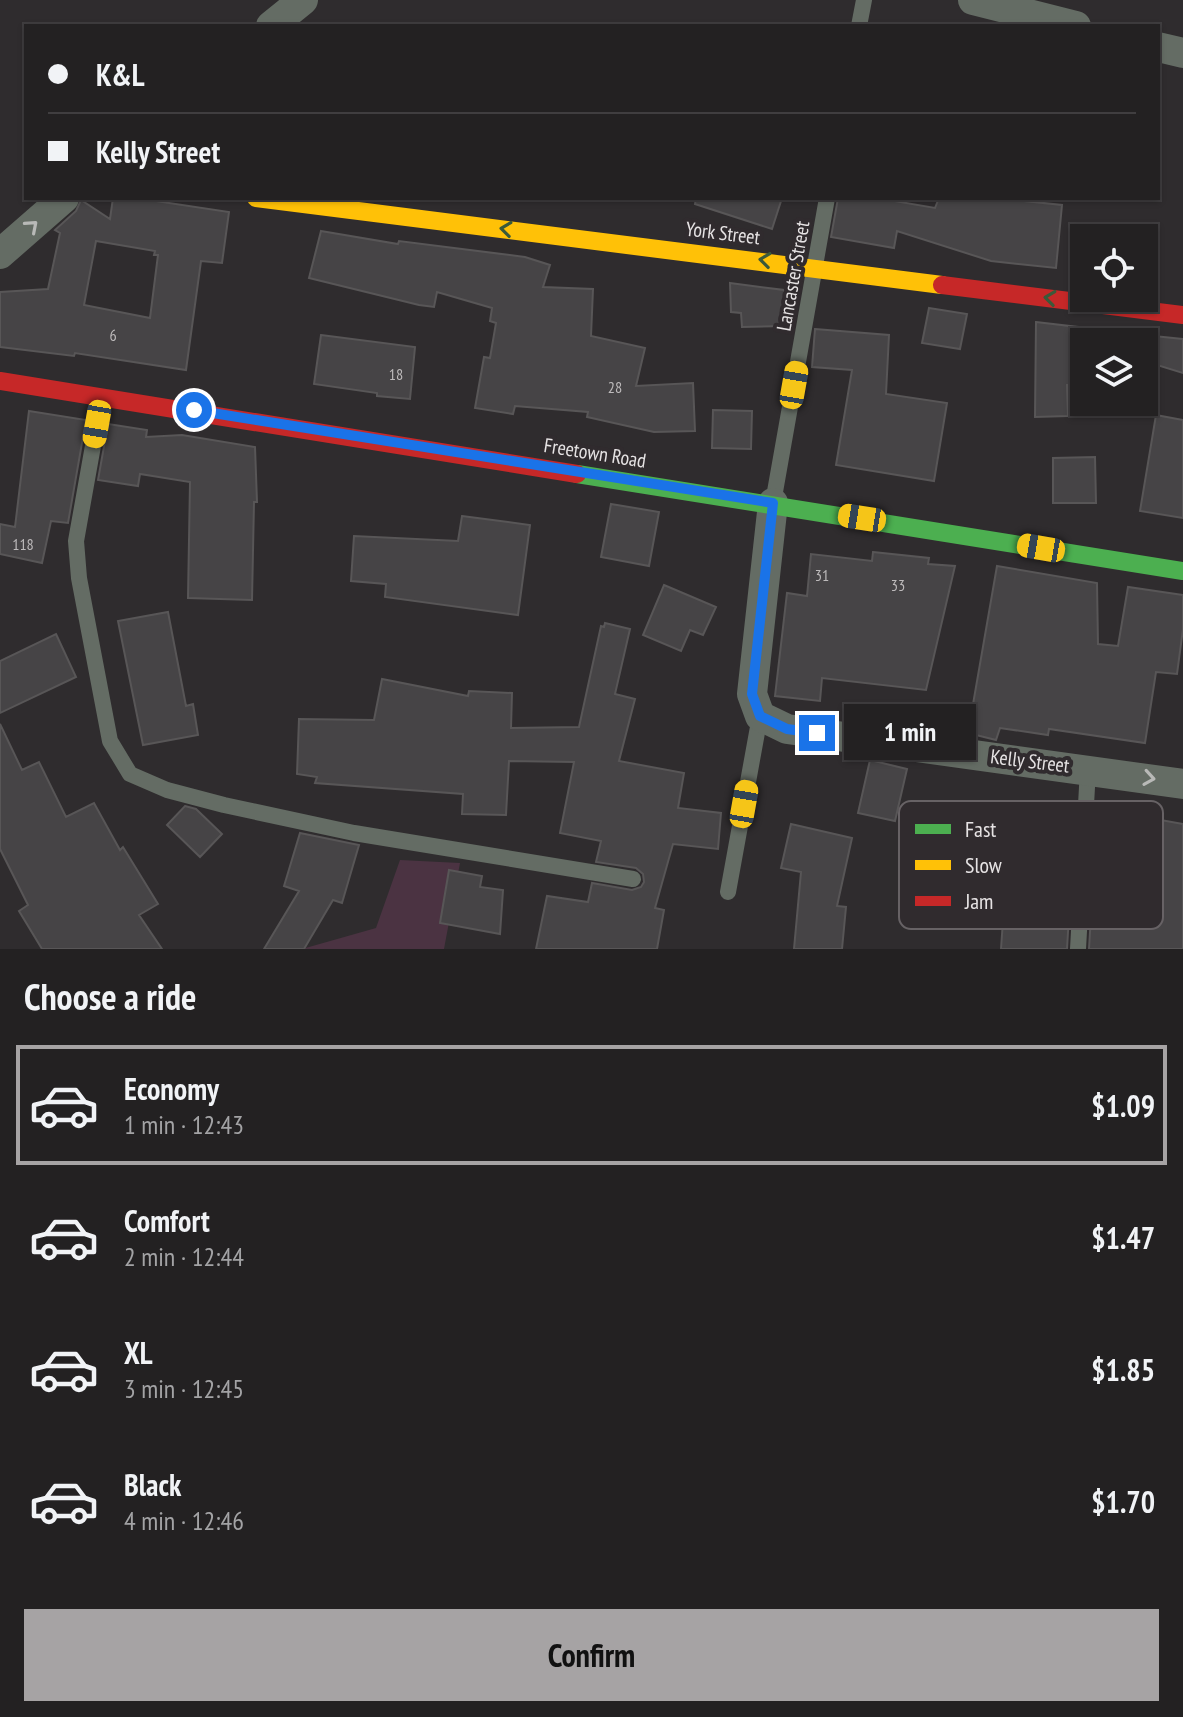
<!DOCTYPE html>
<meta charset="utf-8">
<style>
:root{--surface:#232122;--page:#2f2e2f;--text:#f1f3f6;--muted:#a3a3a5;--line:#403e40;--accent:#a6a3a4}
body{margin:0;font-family:"PT Sans Narrow",sans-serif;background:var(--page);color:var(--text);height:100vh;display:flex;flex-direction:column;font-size:30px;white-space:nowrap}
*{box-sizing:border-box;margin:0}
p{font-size:26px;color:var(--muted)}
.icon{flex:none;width:44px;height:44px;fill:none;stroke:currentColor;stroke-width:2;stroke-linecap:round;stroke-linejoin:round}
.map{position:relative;height:949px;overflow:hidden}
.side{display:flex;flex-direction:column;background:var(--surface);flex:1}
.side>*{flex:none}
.hud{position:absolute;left:24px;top:24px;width:1136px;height:176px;border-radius:0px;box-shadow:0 2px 6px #0004,0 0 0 2px var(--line);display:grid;align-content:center;height:176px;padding:0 24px;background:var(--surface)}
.tools{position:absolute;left:1070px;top:224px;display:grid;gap:16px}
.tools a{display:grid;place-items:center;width:88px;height:88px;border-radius:0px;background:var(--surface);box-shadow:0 2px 6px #0004,0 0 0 2px var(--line);font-size:40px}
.end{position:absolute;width:36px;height:36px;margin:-18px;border:10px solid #1a73e8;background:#fff;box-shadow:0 0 0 4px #fff}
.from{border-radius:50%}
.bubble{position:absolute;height:56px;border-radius:0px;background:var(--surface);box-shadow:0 2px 6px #0004,0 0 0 2px var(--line);font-size:26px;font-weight:700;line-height:56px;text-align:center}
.car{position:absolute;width:24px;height:48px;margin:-24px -12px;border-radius:10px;box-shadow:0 0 6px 2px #0007;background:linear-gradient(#f5c518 24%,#345 0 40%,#f5c518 0 76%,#345 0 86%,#f5c518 0)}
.hud b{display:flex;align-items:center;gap:28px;height:76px;font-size:30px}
.hud b+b{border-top:2px solid var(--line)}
.hud i{width:20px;height:20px;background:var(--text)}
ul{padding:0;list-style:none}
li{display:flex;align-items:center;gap:24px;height:120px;margin:0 16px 12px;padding:0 8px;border:4px solid transparent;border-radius:0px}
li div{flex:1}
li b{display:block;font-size:30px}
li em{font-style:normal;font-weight:700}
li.on{border-color:var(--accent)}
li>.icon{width:72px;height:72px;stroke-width:1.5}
h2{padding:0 24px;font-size:36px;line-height:96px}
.primary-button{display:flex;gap:16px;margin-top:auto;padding:16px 24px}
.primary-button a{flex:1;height:92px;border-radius:0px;background:var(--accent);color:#111;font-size:32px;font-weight:700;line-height:92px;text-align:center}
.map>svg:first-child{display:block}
.green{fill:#4b3342}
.building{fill:#464446;stroke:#585657;stroke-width:2;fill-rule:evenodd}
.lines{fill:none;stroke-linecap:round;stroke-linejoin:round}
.lane{stroke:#646c64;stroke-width:16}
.street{stroke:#646c64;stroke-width:30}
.fast{stroke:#4caf50;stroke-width:18}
.slow{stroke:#ffc107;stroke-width:18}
.jam{stroke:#c62828;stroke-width:18}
.oneway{stroke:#b8b9b7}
.oneway2{stroke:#3a593a}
.route{stroke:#1a73e8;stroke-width:10}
.labels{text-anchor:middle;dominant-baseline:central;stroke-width:8;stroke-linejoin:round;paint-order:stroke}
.number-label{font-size:16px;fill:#bebbbc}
.street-label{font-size:20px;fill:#e6e3e4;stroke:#302b2e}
.key{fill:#302b2e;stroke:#676265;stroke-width:2}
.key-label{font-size:22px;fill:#e6e3e4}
</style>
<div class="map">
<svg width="1183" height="949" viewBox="0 0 1183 949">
<rect width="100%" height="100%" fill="#2f2c2e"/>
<path class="green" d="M 400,860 L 460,863 L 444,949 L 302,949 L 376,928 Z"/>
<path class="building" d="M 113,198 L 136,198 L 229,212 L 222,263 L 201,261 L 186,370 L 75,353 L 74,356 L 0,347 L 0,292 L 48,289 L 60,233 L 55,230 L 76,211 L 81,200 L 110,219 ZM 96,241 L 155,251 L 154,255 L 158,255 L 150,318 L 84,305 Z
M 696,198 L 782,198 L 772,229 L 695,204 Z
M 838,198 L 877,198 L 935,208 L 939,198 L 996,198 L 1062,205 L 1056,268 L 991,261 L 897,231 L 894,248 L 831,237 Z
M 321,231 L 398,244 L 399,241 L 525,257 L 550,265 L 543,287 L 593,289 L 591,336 L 645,348 L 636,386 L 693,383 L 695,431 L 654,432 L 587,417 L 588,412 L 515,406 L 513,414 L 475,408 L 484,357 L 490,358 L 496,323 L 490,321 L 492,308 L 437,292 L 434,307 L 419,305 L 309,278 Z
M 730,283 L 784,290 L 784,326 L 742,327 L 741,313 L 731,312 Z
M 929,308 L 967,314 L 960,349 L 922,343 Z
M 1036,322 L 1078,327 L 1077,385 L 1067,385 L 1068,416 L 1035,417 Z
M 815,329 L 889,335 L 886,394 L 947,403 L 934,481 L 836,465 L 852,370 L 812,367 Z
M 321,335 L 415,347 L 410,399 L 377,396 L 377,393 L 314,384 Z
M 1144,335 L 1183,339 L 1183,373 L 1144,361 Z
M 713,410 L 752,411 L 751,449 L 712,448 Z
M 29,411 L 86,420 L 68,523 L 51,521 L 42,563 L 0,554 L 0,524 L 15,527 Z
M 1156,415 L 1183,420 L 1183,518 L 1140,511 Z
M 108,424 L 147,430 L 146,437 L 182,435 L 255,447 L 257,502 L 254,502 L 252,600 L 188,598 L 190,482 L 140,474 L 138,486 L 98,480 Z
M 1095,457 L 1096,503 L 1053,503 L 1053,458 Z
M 611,504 L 659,512 L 649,566 L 601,557 Z
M 462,516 L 530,525 L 518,615 L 385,597 L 386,584 L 351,581 L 354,536 L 458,541 Z
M 873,552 L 929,558 L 928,564 L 955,566 L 926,690 L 822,678 L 820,701 L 775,696 L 787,593 L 807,596 L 811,554 L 872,561 Z
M 997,566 L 1097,583 L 1098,644 L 1118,646 L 1128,587 L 1183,595 L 1183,629 L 1177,674 L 1156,672 L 1145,743 L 1049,729 L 1048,735 L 1000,728 L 996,740 L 968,733 Z
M 664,585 L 716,607 L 703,635 L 690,630 L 681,651 L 643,635 Z
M 168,612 L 186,706 L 193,704 L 198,735 L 143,745 L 118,621 Z
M 605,623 L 630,629 L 615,694 L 635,699 L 619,761 L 684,773 L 678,808 L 721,813 L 718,849 L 673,844 L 655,908 L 664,910 L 657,949 L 536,949 L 547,896 L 588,902 L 592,883 L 632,890 L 641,887 L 644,882 L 643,874 L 636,868 L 596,862 L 601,841 L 560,833 L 574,762 L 509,761 L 506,815 L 462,814 L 463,794 L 315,783 L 317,777 L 297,774 L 299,719 L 374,720 L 382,679 L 468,696 L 469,691 L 512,693 L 511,728 L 579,727 L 601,626 L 604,627 Z
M 56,634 L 76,677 L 0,713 L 0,661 Z
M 0,724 L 22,770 L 39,762 L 66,817 L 94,803 L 120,850 L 123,847 L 158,904 L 139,915 L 162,949 L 42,949 L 19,911 L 28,905 L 0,849 Z
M 870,760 L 907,769 L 895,821 L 858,813 Z
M 185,806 L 196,809 L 222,834 L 200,857 L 167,825 Z
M 1105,810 L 1183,824 L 1183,949 L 1089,949 L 1093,882 Z
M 791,824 L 852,838 L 837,906 L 846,907 L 842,949 L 794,949 L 801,872 L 781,868 Z
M 300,833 L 359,845 L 342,903 L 333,900 L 304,949 L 264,949 L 299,891 L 284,886 Z
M 449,870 L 482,876 L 480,887 L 503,890 L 500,934 L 440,923 Z
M 1006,877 L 1071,881 L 1067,949 L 1001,949 Z"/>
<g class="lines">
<path class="lane" d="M 859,26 L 864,0
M 101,401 L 76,541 L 79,578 L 110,741 L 130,774 L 167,790 L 224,805 L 354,833 L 633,879
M 773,503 L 827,198
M 728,892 L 760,716
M 1078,949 L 1088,769"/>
<path class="street" d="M 973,0 L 1076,26
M 271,26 L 303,0
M 1158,47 L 1183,53
M 0,254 L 64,198
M 773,503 L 752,694 L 760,716 L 787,729 L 1183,784"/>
<path class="fast" d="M 577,474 L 1183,571"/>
<path class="slow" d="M 256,198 L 942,285"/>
<path class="jam" d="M 942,285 L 1183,315
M 0,381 L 577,474"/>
</g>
<defs><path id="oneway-chevron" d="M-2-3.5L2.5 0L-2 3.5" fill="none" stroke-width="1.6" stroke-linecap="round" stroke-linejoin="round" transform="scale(2)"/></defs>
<g class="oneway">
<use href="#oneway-chevron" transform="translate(32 226) rotate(-41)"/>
<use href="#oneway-chevron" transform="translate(1149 778) rotate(9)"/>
</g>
<g class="oneway2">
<use href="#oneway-chevron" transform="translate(506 229) rotate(-173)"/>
<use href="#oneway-chevron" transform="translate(765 260) rotate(-173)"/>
<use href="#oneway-chevron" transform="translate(1050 298) rotate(-173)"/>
</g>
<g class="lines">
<path class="route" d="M 194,410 L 773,503 L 752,694 L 760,716 L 787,729 L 817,733"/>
</g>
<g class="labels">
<g class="number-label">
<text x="113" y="335">6</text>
<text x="396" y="374">18</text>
<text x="615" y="387">28</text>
<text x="23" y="544">118</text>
<text x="822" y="575">31</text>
<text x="898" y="585">33</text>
</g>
<g class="street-label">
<text transform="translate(723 233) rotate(7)">York Street</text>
<text transform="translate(793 276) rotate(-80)">Lancaster Street</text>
<text transform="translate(595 453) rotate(9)">Freetown Road</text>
<text transform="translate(1030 761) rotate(7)">Kelly Street</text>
</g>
</g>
<rect x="899" y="801" width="264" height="128" rx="12" class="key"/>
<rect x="915" y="824" width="36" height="10" fill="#4caf50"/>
<rect x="915" y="860" width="36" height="10" fill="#ffc107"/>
<rect x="915" y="896" width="36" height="10" fill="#c62828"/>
<g class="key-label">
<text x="965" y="837">Fast</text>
<text x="965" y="873">Slow</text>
<text x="965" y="909">Jam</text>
</g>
</svg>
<div class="tools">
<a><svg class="icon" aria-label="locate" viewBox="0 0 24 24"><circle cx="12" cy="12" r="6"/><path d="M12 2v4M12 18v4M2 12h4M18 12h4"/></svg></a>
<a><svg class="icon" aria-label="layers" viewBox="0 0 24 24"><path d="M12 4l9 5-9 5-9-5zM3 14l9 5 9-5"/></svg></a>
</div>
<i class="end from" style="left:194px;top:410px"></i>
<i class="end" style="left:817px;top:733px"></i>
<div class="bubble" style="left:844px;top:704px;width:132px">1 min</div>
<i class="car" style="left:794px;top:385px;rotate:10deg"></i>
<i class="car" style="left:97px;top:424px;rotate:190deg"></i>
<i class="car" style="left:862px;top:518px;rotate:279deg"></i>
<i class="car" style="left:1041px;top:548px;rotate:280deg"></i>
<i class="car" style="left:744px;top:804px;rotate:10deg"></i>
<div class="hud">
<b><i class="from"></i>K&amp;L</b>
<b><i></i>Kelly Street</b>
</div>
</div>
<section class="side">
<h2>Choose a ride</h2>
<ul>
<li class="on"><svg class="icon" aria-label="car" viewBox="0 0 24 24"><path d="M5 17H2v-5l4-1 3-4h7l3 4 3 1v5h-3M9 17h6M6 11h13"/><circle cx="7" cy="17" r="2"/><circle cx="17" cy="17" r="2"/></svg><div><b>Economy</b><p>1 min · 12:43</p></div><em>$1.09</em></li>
<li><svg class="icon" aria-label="car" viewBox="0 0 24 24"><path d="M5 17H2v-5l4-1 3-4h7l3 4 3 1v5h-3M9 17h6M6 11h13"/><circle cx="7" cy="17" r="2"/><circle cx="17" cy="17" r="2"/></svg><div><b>Comfort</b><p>2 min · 12:44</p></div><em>$1.47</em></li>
<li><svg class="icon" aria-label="car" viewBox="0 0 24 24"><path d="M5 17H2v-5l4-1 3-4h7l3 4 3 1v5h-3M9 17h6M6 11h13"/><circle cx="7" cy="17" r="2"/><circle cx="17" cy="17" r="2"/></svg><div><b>XL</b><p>3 min · 12:45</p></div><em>$1.85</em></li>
<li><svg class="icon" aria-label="car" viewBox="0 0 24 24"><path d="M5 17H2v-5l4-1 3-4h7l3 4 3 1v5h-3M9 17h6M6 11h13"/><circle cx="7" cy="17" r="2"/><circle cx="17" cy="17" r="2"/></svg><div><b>Black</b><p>4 min · 12:46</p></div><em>$1.70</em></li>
</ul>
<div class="primary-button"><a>Confirm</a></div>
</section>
